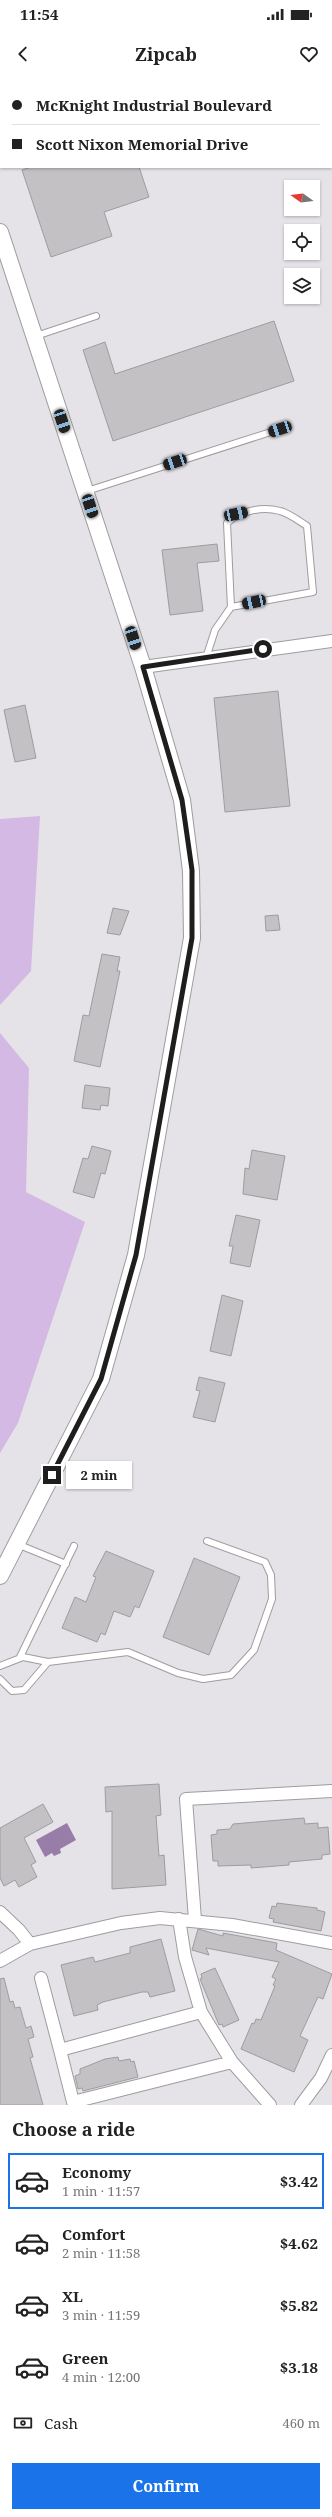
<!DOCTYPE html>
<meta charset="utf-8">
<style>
:root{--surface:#fff;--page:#f2f2f2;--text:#222;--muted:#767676;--line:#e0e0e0;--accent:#1a73e8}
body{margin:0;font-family:"Noto Serif",serif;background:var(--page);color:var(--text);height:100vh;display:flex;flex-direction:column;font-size:15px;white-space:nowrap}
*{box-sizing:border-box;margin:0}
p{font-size:13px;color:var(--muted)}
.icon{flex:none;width:22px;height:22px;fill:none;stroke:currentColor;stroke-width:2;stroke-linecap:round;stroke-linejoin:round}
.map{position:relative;height:2025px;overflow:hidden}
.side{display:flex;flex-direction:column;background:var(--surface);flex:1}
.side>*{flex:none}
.top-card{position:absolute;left:0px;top:0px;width:332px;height:88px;box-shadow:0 1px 3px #0004;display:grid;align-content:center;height:88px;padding:0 12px;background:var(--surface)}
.needle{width:26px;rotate:284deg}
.tools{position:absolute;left:284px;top:100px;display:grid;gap:8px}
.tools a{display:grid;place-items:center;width:36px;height:36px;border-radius:0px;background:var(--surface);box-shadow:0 1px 3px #0004;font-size:20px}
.end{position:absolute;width:18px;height:18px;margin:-9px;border:5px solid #1f1e1f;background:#fff;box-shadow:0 0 0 2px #fff}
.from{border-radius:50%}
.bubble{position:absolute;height:28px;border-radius:0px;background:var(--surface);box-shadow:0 1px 3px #0004;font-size:13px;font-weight:700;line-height:28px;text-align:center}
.car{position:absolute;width:12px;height:24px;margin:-12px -6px;border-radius:5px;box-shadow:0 0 3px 1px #0007;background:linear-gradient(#222 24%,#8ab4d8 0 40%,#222 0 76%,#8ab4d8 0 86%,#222 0)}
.top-card b{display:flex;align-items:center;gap:14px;height:38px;font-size:15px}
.top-card b+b{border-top:1px solid var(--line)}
.top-card i{width:10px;height:10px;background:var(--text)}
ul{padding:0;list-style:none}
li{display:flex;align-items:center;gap:12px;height:56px;margin:0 8px 6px;padding:0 4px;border:2px solid transparent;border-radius:0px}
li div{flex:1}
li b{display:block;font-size:15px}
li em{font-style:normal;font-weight:700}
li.current{border-color:var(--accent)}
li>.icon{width:36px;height:36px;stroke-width:1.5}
h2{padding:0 12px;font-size:18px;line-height:48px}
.pay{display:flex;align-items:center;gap:10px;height:44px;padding:0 12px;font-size:15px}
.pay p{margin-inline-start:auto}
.button{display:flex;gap:8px;margin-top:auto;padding:8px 12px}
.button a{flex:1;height:46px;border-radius:0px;background:var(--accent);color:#fff;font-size:16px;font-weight:700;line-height:46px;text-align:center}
.status{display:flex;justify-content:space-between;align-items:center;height:28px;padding:0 20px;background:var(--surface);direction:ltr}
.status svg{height:11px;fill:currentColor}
header{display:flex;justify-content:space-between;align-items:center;height:52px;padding:0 12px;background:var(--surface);font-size:18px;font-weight:700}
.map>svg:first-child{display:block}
.green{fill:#d3b9e4}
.water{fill:#987da9}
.building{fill:#c3c1c4;stroke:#9e9ca0}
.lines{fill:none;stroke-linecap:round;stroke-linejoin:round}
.lane-casing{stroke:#9e9c9f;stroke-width:8}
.street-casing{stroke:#9e9c9f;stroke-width:14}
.secondary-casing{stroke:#9e9c9f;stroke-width:18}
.lane{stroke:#fff;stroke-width:6}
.street{stroke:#fff;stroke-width:12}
.secondary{stroke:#fff;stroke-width:16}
.route{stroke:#1f1e1f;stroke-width:5}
</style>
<div class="status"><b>11:54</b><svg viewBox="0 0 49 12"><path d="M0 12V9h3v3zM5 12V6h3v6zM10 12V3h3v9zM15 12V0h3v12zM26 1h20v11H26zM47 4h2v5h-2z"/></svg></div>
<header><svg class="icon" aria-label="back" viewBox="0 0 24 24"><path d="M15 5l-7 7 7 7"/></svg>Zipcab<svg class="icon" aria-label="heart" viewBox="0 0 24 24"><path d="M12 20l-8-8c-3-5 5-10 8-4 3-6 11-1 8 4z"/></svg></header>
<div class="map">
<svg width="332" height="2025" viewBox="0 0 332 2025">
<rect width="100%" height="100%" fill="#e5e3e7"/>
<path class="green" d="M 40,736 L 31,891 L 0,925 L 0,739 Z
M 0,953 L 29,988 L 26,1112 L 85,1142 L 18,1343 L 0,1373 Z"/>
<path class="water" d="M 67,1743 L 76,1760 L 60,1769 L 61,1773 L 54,1776 L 52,1773 L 45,1777 L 36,1760 Z"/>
<path class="building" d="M 31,87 L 139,87 L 149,117 L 104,132 L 112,156 L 51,177 L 22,90 Z
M 274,241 L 294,301 L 113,361 L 83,270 L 105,262 L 115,294 Z
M 217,464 L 219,481 L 197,483 L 203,531 L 170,535 L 162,470 Z
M 278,611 L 290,726 L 225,732 L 214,618 Z
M 25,625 L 36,678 L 15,682 L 4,630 Z
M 113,828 L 129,831 L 120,855 L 107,853 Z
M 278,835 L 280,850 L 266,851 L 265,836 Z
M 102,874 L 120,877 L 117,891 L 120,891 L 100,987 L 74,981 L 83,935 L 89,936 Z
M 85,1005 L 110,1008 L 108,1026 L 101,1025 L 100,1030 L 82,1028 Z
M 92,1066 L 111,1071 L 105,1094 L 101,1093 L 94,1118 L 73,1112 L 83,1078 L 88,1079 Z
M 252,1070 L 285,1076 L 277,1120 L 243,1114 L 245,1088 L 249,1089 Z
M 236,1135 L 260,1140 L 250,1187 L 230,1183 L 233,1166 L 229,1166 Z
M 222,1215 L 243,1221 L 231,1276 L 210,1271 Z
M 199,1297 L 225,1303 L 215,1342 L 193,1337 L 200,1311 L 196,1310 Z
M 106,1471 L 154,1491 L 139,1528 L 135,1526 L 130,1537 L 114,1531 L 105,1555 L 101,1553 L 97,1562 L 62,1548 L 75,1517 L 86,1522 L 96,1497 L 93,1496 Z
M 194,1478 L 240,1497 L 209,1575 L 163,1557 Z
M 159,1704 L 161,1735 L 156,1736 L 159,1776 L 164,1775 L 166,1805 L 112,1809 L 112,1731 L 106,1732 L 105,1707 Z
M 43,1724 L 53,1742 L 24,1758 L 36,1782 L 31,1785 L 37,1797 L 19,1807 L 15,1800 L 4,1806 L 0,1798 L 0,1748 Z
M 304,1738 L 305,1744 L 318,1743 L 318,1748 L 328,1747 L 330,1774 L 322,1775 L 322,1779 L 289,1782 L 289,1785 L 251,1788 L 251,1785 L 218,1786 L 218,1781 L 213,1781 L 211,1755 L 217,1754 L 217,1750 L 230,1749 L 233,1744 Z
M 277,1823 L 317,1828 L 317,1830 L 325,1832 L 321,1851 L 273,1842 L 274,1839 L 269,1838 L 272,1826 L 276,1827 Z
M 198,1849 L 223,1856 L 223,1853 L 277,1863 L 276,1870 L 332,1894 L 323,1919 L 318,1917 L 300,1956 L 308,1960 L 294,1992 L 241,1969 L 252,1943 L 254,1944 L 256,1939 L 261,1940 L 275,1906 L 273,1905 L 276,1899 L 272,1897 L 279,1882 L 206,1868 L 209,1875 L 192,1870 Z
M 161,1859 L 175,1911 L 150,1917 L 148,1912 L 142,1912 L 103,1922 L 97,1925 L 98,1930 L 74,1936 L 61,1885 L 93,1877 L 95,1882 L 130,1873 L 130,1867 Z
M 215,1888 L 239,1940 L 223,1947 L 222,1944 L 219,1945 L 200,1899 L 202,1898 L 201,1894 Z
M 4,1898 L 10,1922 L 13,1921 L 15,1928 L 20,1927 L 26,1948 L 31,1946 L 34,1957 L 28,1959 L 33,1977 L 30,1978 L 43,2025 L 0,2025 L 0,1899 Z
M 118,1977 L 119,1981 L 130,1979 L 131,1982 L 134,1981 L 138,1997 L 83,2011 L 82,2008 L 78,2009 L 75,1996 L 80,1994 L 80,1989 L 105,1979 Z"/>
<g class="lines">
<g class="lane-casing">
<path id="lane" d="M 36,256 L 96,236
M 87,411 L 280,349
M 206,578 L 215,550 L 231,527 L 227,443 C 240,431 262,426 280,431 C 289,433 299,441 307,446 L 313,512 L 231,527
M 17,1464 L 66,1484
M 20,1577 L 74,1466
M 0,1586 L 23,1577 L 48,1582
M 0,1599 L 12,1611 L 24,1610 L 48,1582 L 128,1572 L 178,1593 L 203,1599 L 231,1595 L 254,1570 L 272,1519 L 271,1495 L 265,1482 L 207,1461"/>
</g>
<g class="street-casing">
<path id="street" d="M 0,7 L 1,7
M 331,8 L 332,8
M 143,587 L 332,561
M 0,1832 L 19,1850 L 30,1864
M 179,1839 L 185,1877 L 201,1932 L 60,1970 L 73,2022 L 232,1982 L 270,2025
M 195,1840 L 186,1719 L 332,1711
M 0,1881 L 30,1864 L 121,1843 L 160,1838 L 232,1845 L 332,1863
M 41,1898 L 60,1970
M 201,1932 L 232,1982
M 301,2025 L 321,1998 L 332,1975"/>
</g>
<g class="secondary-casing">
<path id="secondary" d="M 0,152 L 143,587 L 182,720 L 191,791 L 192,858 L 136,1175 L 101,1299 L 0,1496"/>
</g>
<use href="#lane" class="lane"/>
<use href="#street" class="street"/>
<use href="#secondary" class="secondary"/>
</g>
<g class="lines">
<path class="route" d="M 52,1395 L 101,1299 L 136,1175 L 192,858 L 192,790 L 182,720 L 143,587 L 263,569"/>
</g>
</svg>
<div class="tools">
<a><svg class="needle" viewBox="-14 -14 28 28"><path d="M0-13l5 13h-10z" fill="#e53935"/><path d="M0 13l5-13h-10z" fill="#767676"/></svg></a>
<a><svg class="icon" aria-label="locate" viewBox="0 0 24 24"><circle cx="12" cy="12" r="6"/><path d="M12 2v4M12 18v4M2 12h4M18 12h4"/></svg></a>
<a><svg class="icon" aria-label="layers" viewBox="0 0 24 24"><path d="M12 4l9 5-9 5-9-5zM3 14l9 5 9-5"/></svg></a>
</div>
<i class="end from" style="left:263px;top:569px"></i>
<i class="end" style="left:52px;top:1395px"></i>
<div class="bubble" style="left:66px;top:1381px;width:66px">2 min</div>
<i class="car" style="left:62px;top:341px;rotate:162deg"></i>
<i class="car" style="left:280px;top:349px;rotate:252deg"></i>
<i class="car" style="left:175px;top:382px;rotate:252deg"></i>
<i class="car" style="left:90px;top:426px;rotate:162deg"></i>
<i class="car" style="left:236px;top:434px;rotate:78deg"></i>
<i class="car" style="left:254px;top:522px;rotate:258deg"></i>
<i class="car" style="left:133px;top:558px;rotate:162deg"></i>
<div class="top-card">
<b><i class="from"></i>McKnight Industrial Boulevard</b>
<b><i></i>Scott Nixon Memorial Drive</b>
</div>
</div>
<section class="side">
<h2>Choose a ride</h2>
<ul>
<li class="current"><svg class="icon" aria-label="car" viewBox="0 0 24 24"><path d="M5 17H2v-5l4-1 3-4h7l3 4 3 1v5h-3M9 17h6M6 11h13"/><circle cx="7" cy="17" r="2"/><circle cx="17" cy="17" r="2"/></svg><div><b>Economy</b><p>1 min · 11:57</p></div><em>$3.42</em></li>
<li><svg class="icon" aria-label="car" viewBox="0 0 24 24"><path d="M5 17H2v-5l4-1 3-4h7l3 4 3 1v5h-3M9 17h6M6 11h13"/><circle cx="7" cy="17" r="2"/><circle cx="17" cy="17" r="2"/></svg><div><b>Comfort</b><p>2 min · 11:58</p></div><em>$4.62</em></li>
<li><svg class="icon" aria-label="car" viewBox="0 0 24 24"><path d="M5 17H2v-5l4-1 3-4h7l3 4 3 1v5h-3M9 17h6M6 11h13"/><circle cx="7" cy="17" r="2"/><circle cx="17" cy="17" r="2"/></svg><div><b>XL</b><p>3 min · 11:59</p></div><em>$5.82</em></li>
<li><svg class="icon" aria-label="car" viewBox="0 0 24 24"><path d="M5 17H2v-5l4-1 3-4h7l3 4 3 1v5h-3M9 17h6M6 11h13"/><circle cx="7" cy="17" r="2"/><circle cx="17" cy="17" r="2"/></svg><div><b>Green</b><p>4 min · 12:00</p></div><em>$3.18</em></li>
</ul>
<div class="pay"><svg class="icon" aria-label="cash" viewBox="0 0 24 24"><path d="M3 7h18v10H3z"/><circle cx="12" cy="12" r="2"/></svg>Cash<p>460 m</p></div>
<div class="button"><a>Confirm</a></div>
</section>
